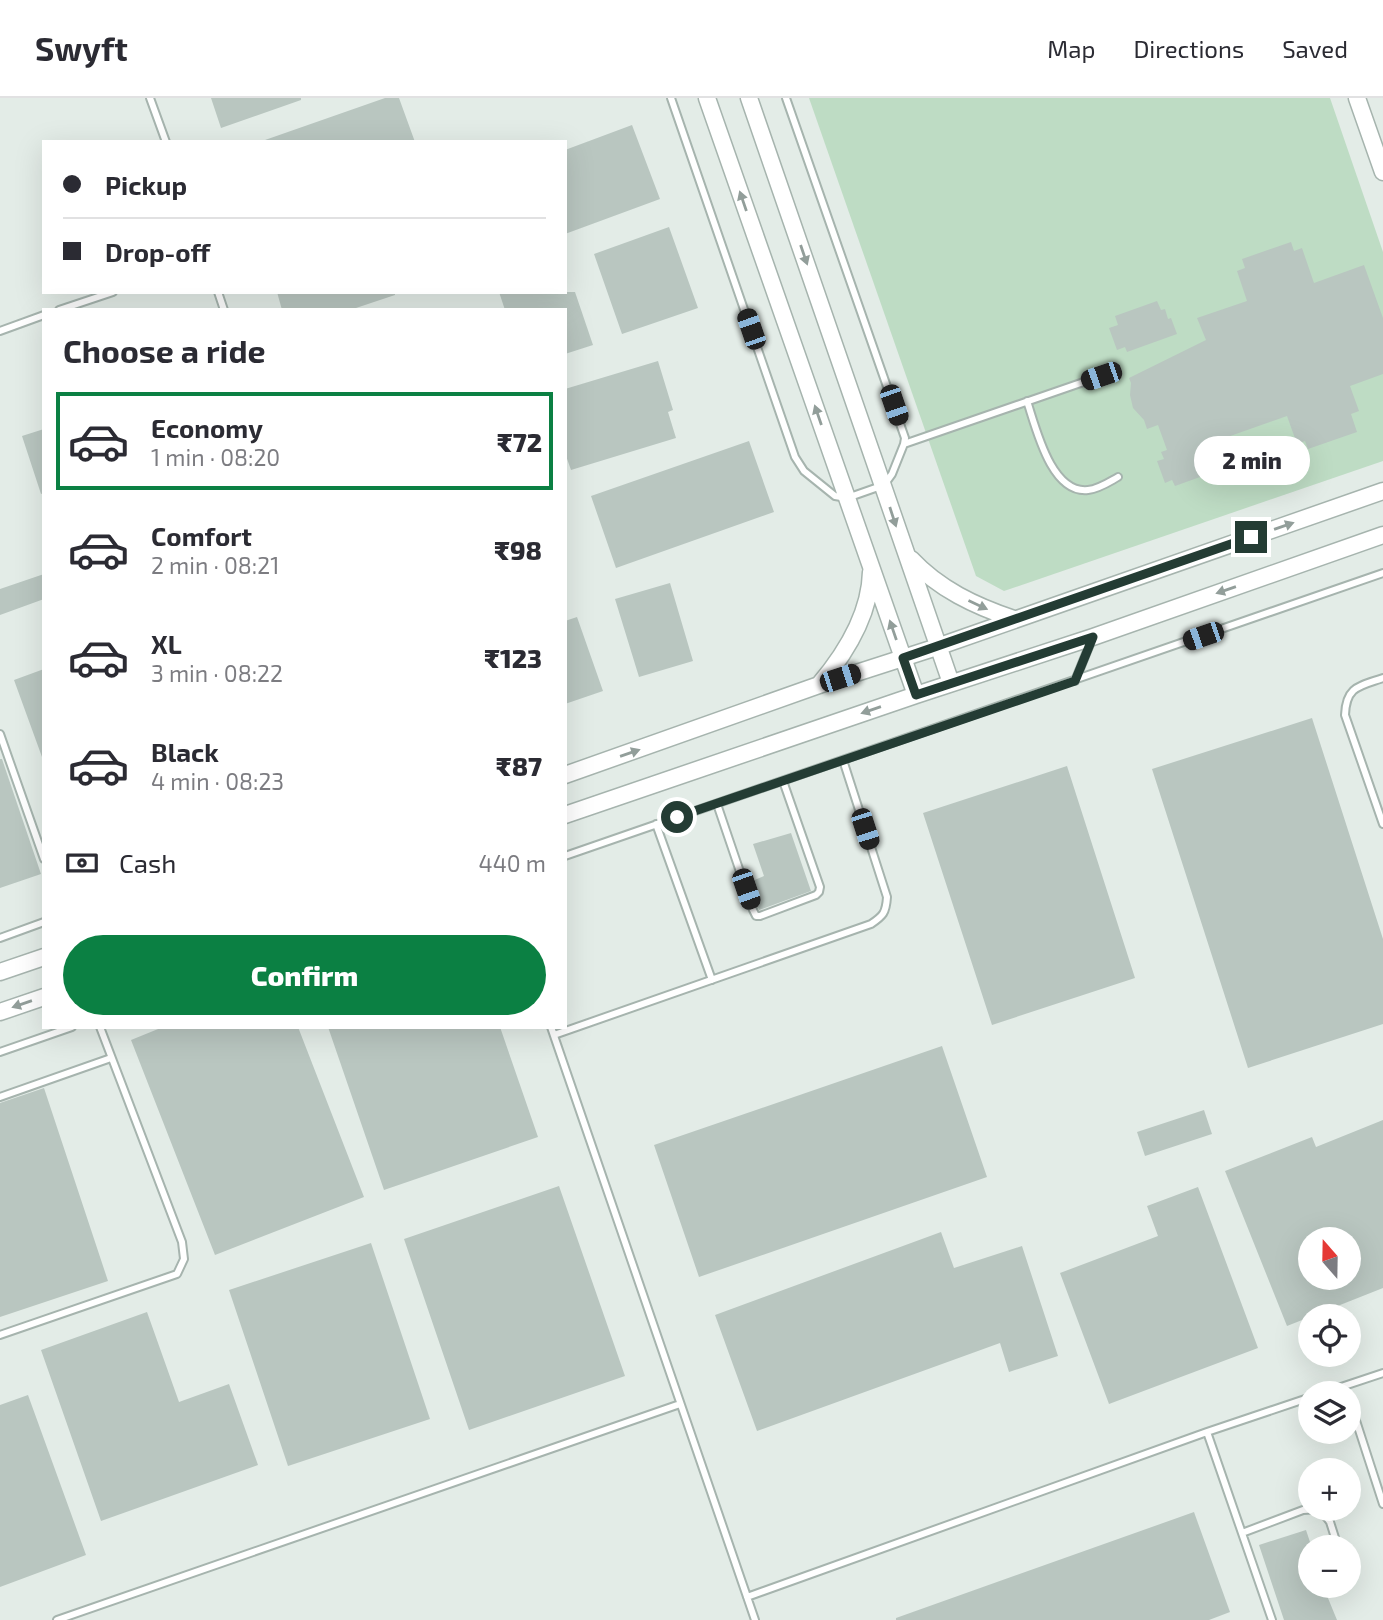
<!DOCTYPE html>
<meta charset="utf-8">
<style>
:root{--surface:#fff;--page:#f7f7f7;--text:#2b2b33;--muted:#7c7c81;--line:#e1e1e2;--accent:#0b8043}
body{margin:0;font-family:"Exo 2",sans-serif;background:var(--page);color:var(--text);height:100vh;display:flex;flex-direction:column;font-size:26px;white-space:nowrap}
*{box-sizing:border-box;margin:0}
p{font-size:23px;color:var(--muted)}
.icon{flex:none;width:38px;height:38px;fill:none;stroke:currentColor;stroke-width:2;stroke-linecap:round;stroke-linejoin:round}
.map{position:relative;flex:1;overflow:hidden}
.side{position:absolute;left:42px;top:210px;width:525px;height:721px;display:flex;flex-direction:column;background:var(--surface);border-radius:0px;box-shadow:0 7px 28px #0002}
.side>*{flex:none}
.banner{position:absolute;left:42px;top:42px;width:525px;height:154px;border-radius:0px;box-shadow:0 7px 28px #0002;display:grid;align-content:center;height:154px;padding:0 21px;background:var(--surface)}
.needle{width:46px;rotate:340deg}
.buttons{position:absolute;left:1298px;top:1129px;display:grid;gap:14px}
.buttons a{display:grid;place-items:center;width:63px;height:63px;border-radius:50%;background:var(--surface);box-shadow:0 7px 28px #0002;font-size:35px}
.end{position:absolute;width:32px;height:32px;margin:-16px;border:9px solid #243c34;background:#fff;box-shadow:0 0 0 4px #fff}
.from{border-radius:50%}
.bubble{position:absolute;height:49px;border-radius:24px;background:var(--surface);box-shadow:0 7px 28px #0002;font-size:23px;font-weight:800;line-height:49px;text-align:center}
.car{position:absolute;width:21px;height:42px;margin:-21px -10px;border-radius:9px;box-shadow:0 0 5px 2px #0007;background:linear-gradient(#222 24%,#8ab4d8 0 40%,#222 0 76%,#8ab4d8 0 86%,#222 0)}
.banner b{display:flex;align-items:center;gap:24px;height:66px;font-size:26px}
.banner b+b{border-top:2px solid var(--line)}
.banner i{width:18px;height:18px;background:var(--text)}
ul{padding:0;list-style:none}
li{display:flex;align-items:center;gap:21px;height:98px;margin:0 14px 10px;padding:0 7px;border:4px solid transparent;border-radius:0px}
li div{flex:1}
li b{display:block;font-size:26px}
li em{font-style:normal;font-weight:800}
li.on{border-color:var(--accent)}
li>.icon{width:63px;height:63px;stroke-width:1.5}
h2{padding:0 21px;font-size:32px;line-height:84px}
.pay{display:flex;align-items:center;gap:18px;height:77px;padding:0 21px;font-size:26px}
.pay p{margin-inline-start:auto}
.button{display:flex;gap:14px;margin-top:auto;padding:14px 21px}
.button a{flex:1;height:80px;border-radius:42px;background:var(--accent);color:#fff;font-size:28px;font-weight:800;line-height:80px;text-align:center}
header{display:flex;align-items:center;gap:42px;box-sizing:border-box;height:98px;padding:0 35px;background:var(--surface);border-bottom:2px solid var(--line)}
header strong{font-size:33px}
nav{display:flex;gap:38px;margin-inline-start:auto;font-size:24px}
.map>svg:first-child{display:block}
.green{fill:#bedcc4}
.building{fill:#b9c6c0;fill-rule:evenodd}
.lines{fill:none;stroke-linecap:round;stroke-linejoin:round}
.service-casing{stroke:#a6b4ae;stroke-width:10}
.tertiary-casing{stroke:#a6b4ae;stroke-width:19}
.service{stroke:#fff;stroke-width:6}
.tertiary{stroke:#fff;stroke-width:16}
.oneway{fill:#929e9a}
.route{stroke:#243c34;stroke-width:9}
</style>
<header>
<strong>Swyft</strong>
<nav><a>Map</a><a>Directions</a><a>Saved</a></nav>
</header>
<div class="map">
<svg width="1383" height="1522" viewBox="0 0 1383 1522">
<rect width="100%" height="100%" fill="#e3ece7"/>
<path class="green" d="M 809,0 L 1330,0 L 1383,154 L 1383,363 L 1004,493 L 976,478 Z"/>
<path class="building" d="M 211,0 L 301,0 L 301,2 L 221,30 Z
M 385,0 L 399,0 L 415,44 L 265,44 L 265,42 Z
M 632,27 L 660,101 L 565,136 L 565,52 Z
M 669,129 L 698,210 L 622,236 L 594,156 Z
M 1291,144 L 1294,153 L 1302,150 L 1314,185 L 1364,167 L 1383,220 L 1383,276 L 1350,288 L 1359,313 L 1351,316 L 1357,334 L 1308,351 L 1305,343 L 1297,346 L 1287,318 L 1216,343 L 1218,349 L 1215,350 L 1220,363 L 1211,366 L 1214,374 L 1175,388 L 1172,382 L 1165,385 L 1157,363 L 1164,361 L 1161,354 L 1167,352 L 1158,327 L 1147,331 L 1144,322 L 1133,310 L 1130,297 L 1131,285 L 1129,280 L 1206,242 L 1197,220 L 1247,203 L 1237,173 L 1245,170 L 1242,161 Z
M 277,194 L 395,194 L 395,197 L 350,212 L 282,212 Z
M 499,194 L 575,194 L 593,247 L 565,256 L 565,212 L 505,212 Z
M 1157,203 L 1161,212 L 1165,211 L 1168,221 L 1171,220 L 1177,236 L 1127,254 L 1125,249 L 1117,252 L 1109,230 L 1118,227 L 1115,218 Z
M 658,263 L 673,312 L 668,314 L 676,340 L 571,372 L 565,355 L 565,291 Z
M 44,331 L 44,395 L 41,396 L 22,338 Z
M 749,343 L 774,414 L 616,470 L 591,398 Z
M 44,476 L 44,501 L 0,517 L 0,491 Z
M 670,485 L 693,563 L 639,579 L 615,501 Z
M 577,519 L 603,593 L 565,606 L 565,523 Z
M 44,571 L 44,659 L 42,659 L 14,582 Z
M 1312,620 L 1383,841 L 1383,926 L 1248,970 L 1152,671 Z
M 0,661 L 2,661 L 41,776 L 0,790 Z
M 1067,668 L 1135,880 L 992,927 L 923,715 Z
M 791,735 L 811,793 L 759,812 L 750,784 L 764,778 L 753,746 Z
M 163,929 L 298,929 L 364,1099 L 215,1157 L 131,942 Z
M 328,929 L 500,929 L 538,1039 L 384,1092 Z
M 942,948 L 987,1079 L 699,1179 L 654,1047 Z
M 44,990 L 108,1183 L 0,1219 L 0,1005 Z
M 1204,1012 L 1212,1036 L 1145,1058 L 1137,1034 Z
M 1383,1022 L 1383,1190 L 1287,1228 L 1225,1073 L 1312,1039 L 1316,1049 ZM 1311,1141 L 1349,1141 L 1349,1180 L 1311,1180 Z
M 559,1088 L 625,1278 L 469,1332 L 404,1141 Z
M 1198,1089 L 1258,1250 L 1109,1306 L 1060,1175 L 1158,1138 L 1147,1108 Z
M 941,1134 L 954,1170 L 1022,1148 L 1058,1258 L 1009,1274 L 1000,1245 L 757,1333 L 715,1217 Z
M 371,1145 L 430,1321 L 288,1368 L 229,1192 Z
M 147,1214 L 179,1304 L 229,1286 L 258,1367 L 101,1423 L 41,1252 Z
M 28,1297 L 86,1457 L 0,1489 L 0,1307 Z
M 1194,1414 L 1230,1514 L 1209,1522 L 896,1522 L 896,1520 Z
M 1306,1432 L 1311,1447 L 1311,1488 L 1323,1488 L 1337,1522 L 1284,1522 L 1259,1447 Z"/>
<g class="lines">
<g class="service-casing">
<path id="service" d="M 150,0 L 166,44
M 671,0 L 795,359 L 804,373 L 835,398 L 847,400 L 884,387 L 892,376 L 904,346 L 905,340 L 786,0
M 218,194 L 224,212
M 59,212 L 113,194
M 0,233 L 44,217
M 1027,303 C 1036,330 1051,396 1088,392 C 1099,391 1109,384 1118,379
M 904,346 L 1101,278
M 1383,580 C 1360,588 1346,588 1345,617 L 1383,726
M 1075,583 L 1092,541
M 0,636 L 44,761
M 717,706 L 753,812 L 756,818 L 760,818 L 816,797 L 819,794 L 820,789 L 783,683
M 656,726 L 712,882
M 565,758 L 1383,475
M 0,840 L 44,824
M 551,929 L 755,1522
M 554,937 L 871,826 C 883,818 886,815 887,799 L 843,662
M 0,954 L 72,929
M 0,999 L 111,960
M 0,1237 L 177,1176 L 184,1161 L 182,1144 L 100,929
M 1323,1295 L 1383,1275
M 1349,1301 L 1383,1406
M 1207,1334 L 1272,1522
M 1242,1435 L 1303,1412 L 1320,1411 L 1330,1424 L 1338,1449
M 747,1499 L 1207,1334 L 1311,1299
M 57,1522 L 680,1306"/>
</g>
<g class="tertiary-casing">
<path id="tertiary" d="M 707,0 L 916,597
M 749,0 L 951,585
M 1357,0 L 1383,74
M 911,461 C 939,491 975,508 1014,521
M 819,587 C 846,555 870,517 871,474
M 565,677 L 819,587 L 937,549 L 1383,393
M 565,717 L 916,597 L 1093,539 L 1383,437
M 0,874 L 44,859
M 0,914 L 44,899"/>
</g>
<use href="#service" class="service"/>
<use href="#tertiary" class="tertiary"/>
</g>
<defs><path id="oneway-solid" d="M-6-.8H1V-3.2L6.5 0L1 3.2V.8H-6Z" transform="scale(1.75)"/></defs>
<g class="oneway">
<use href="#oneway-solid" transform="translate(743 103) rotate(-109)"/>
<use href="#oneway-solid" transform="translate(804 157) rotate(71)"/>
<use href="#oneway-solid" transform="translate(818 317) rotate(-109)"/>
<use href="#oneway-solid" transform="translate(893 419) rotate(72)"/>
<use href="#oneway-solid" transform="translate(1284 428) rotate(-19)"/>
<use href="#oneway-solid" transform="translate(1226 492) rotate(161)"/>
<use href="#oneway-solid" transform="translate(978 507) rotate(25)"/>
<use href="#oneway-solid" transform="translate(893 532) rotate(-109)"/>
<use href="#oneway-solid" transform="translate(871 612) rotate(161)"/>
<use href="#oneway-solid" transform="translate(630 655) rotate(-19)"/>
<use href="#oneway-solid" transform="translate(22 906) rotate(161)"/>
</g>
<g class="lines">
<path class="route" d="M 677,719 L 1075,583 L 1093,539 L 916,597 L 903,560 L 1251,439"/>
</g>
</svg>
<div class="buttons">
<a><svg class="needle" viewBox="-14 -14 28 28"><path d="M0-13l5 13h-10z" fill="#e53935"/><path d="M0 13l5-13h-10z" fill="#7c7c81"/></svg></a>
<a><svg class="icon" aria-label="locate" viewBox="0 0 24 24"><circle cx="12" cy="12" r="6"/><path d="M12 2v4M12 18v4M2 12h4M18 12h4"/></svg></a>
<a><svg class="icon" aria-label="layers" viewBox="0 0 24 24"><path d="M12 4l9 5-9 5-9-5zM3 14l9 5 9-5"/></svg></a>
<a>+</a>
<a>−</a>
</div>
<i class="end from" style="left:677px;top:719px"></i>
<i class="end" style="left:1251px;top:439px"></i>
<div class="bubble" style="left:1194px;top:338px;width:116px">2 min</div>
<i class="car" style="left:751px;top:231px;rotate:341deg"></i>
<i class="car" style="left:1101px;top:278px;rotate:251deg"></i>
<i class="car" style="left:894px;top:307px;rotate:161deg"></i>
<i class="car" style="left:1203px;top:538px;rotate:251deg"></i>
<i class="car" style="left:840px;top:580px;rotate:72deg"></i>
<i class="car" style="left:865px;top:731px;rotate:162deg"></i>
<i class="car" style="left:746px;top:791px;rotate:161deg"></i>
<div class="banner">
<b><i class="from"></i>Pickup</b>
<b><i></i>Drop-off</b>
</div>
<section class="side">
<h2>Choose a ride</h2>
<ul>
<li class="on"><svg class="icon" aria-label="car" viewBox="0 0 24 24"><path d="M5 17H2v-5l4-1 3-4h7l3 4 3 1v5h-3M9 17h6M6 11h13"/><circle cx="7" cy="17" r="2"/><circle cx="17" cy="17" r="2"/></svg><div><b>Economy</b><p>1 min · 08:20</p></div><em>₹72</em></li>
<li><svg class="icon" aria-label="car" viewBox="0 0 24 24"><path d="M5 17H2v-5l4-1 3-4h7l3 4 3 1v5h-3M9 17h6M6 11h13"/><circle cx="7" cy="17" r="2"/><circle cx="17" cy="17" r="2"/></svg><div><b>Comfort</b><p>2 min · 08:21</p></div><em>₹98</em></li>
<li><svg class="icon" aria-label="car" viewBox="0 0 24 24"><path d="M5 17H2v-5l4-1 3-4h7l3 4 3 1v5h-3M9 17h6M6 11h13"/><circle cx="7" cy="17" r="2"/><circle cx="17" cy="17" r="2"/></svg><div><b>XL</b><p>3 min · 08:22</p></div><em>₹123</em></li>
<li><svg class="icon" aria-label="car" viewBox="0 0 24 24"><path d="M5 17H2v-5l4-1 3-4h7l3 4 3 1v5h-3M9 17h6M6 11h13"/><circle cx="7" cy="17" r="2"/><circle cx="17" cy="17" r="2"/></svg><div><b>Black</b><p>4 min · 08:23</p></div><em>₹87</em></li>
</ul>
<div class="pay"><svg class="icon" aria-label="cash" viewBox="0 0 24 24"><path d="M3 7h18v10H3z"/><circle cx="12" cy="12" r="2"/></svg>Cash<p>440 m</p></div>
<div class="button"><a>Confirm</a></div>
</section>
</div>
